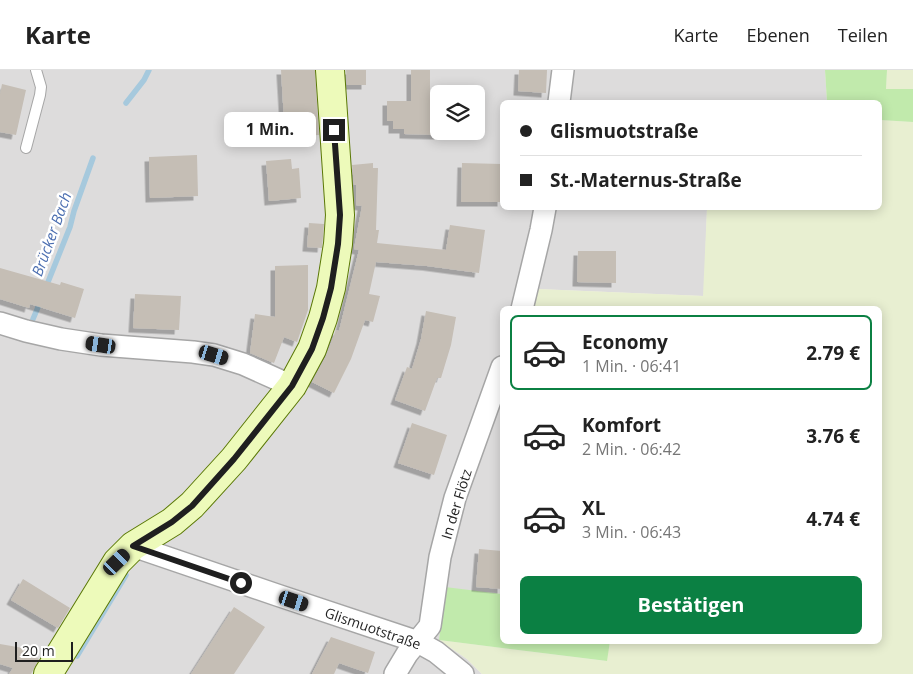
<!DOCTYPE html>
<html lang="de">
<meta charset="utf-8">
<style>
:root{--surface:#fff;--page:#f2f2f2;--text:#222;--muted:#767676;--line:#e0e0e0;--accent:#0b8043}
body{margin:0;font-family:"Open Sans",sans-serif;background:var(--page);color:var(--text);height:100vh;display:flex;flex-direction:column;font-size:19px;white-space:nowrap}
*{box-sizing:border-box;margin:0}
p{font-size:16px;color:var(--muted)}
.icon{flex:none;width:28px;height:28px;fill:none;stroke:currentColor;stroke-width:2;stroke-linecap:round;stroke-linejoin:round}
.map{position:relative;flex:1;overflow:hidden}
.details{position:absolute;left:500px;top:236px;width:382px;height:338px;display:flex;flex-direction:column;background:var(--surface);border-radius:8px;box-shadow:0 2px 12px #0003}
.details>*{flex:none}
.hud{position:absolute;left:500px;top:30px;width:382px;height:110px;border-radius:8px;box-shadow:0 2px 12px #0003;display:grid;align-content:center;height:110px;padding:0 20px;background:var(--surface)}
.fabs{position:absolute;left:430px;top:15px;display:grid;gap:10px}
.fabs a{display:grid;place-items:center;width:55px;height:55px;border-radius:8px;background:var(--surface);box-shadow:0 2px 12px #0003;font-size:25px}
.scale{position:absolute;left:15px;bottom:12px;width:58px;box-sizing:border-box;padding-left:5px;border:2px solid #1f1f1f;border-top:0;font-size:14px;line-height:18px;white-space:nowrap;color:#1f1f1f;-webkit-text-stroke:4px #fff;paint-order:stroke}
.end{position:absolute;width:22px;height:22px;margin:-11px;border:6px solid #1f1f1f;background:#fff;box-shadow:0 0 0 2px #fff}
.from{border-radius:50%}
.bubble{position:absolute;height:35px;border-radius:8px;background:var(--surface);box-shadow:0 2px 12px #0003;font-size:16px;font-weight:700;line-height:35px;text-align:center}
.car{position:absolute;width:15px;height:30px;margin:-15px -8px;border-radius:6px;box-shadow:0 0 4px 1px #0007;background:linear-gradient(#222 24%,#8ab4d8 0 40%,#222 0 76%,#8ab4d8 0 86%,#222 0)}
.hud b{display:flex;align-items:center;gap:18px;height:48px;font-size:19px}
.hud b+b{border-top:1px solid var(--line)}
.hud i{width:12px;height:12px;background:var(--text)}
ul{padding:9px 0 0;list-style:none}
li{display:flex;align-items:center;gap:15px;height:75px;margin:0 10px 8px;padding:0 10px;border:2px solid transparent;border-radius:8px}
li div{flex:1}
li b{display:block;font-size:19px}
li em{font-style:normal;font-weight:700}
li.current{border-color:var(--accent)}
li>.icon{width:45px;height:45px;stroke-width:1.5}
.action{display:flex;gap:10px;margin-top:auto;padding:10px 20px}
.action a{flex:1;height:58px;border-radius:8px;background:var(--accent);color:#fff;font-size:20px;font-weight:700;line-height:58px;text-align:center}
header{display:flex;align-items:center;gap:30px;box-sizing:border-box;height:70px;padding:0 25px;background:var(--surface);border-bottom:1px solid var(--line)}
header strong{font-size:24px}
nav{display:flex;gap:28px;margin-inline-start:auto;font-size:18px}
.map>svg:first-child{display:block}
.residential{fill:#dddcdc;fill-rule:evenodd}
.farmland{fill:#e8efd1}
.grass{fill:#c1eaac}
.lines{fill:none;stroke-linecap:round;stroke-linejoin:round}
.stream{stroke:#a6c9dd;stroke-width:5.5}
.building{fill:#c5beb5;filter:url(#shadow)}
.lane-casing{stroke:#a6a6a6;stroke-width:12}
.street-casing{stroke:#a6a6a6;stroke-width:24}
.secondary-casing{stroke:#5a7805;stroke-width:30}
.lane{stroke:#fff;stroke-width:10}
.street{stroke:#fff;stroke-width:21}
.secondary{stroke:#edfaba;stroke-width:28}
.route{stroke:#1f1f1f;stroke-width:6}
.labels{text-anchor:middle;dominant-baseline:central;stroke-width:5;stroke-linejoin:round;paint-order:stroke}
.street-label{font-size:14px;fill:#1f1f1f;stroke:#fff}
.water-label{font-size:15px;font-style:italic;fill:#4b6eb0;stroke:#fff}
</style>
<header>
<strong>Karte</strong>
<nav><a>Karte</a><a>Ebenen</a><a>Teilen</a></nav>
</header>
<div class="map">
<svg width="913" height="604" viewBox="0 0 913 604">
<defs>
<filter id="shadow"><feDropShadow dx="-4.5" dy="4.5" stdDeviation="0" flood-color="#0004"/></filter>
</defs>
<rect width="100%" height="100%" fill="#f0eee6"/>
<path class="residential" d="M 0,0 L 825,0 L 827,32 L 502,32 L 502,138 L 707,138 L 704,226 L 538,219 L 532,239 L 502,239 L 502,524 L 446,518 L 439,570 L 467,589 L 482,604 L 0,604 ZM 439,24 L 476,24 L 476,61 L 439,61 Z"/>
<path class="farmland" d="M 887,0 L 913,0 L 913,19 L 886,19 Z
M 880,50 L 913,52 L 913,604 L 482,604 L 467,589 L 439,570 L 606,591 L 610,571 L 880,571 L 880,239 L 532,239 L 537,219 L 703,226 L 707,138 L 880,138 Z"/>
<path class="grass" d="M 825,0 L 887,0 L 886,19 L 913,19 L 913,52 L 880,50 L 880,32 L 827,32 Z
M 445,517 L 502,524 L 502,571 L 610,571 L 607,591 L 439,570 Z"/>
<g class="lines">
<path class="stream" d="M 126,33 L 144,10 L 149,0
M 46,217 L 70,157 L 74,141 L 93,88
M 33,249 L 41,230
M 77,586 L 126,505"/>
</g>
<path class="building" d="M 281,0 L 315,0 L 319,65 L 285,67 Z
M 346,0 L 366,0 L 366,15 L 347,15 Z
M 411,0 L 430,0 L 430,26 L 439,26 L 439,65 L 404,64 L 404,59 L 393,59 L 393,51 L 387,51 L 387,31 L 411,31 Z
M 519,0 L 547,0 L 546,23 L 518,21 Z
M 2,14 L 26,20 L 16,65 L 0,62 L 0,24 Z
M 197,85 L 198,126 L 150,128 L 149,87 Z
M 291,89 L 292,99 L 299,98 L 301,128 L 269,131 L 266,91 Z
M 373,93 L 373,98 L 378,98 L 376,160 L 379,160 L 377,173 L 446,180 L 450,155 L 485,160 L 479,203 L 427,196 L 376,192 L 369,224 L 380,226 L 373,252 L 365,250 L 351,289 L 334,323 L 312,312 L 326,286 L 336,260 L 339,261 L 359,180 L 354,179 L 362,136 L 356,135 L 356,115 L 354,115 L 352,95 Z
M 462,93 L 502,94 L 502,132 L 461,132 Z
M 309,153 L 324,154 L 322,178 L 307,177 Z
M 578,181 L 616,181 L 616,213 L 577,212 Z
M 308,195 L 308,240 L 297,272 L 284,267 L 274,293 L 250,283 L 255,244 L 275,247 L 275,196 Z
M 0,198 L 60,215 L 61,212 L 84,219 L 75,248 L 30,234 L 29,238 L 0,229 Z
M 135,224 L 181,226 L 179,260 L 133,258 Z
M 426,241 L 456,247 L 451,275 L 441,308 L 437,308 L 425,341 L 395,330 L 407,297 L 412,299 L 421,269 Z
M 412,353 L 447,365 L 434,405 L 398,393 Z
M 479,479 L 502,481 L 502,519 L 476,517 Z
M 23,509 L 70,538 L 58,558 L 11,530 Z
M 234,537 L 265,557 L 234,604 L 191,604 Z
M 331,567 L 375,582 L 368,603 L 339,593 L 334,604 L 312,604 Z
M 0,574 L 23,578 L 39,589 L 31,604 L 9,604 L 13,598 L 0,594 Z"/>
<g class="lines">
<g class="lane-casing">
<path id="lane" d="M 26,78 L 40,25 L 41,17 L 36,0"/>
</g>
<g class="street-casing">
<path id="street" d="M 559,32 L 563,0
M 522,239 L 541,160 L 545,138
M 0,253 L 26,261 L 61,269 L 101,275 L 193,282 L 214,285 L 243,294 L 292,316
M 133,476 L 277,525 L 418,572 L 436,582 L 463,604
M 395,604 L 407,584 L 430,556 L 440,487 L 455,428 L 502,297"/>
</g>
<g class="secondary-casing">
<path id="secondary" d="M 48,604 L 117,492 L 133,476 L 172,452 L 192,435 L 234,389 L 292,316 L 312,279 L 323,248 L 331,218 L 338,174 L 340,145 L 330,0"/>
</g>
<use href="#lane" class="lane"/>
<use href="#street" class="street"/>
<use href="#secondary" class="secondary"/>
</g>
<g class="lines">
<path class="route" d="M 241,513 L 133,476 L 172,452 L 192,436 L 234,389 L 292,316 L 312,279 L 323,248 L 331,218 L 338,174 L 340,145 L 334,60"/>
</g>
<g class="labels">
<g class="street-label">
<text transform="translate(456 434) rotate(-73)">In der Flötz</text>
<text transform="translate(373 558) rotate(19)">Glismuotstraße</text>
</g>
<g class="water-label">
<text transform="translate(51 164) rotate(-70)">Brücker Bach</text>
</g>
</g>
</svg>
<div class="fabs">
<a><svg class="icon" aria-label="layers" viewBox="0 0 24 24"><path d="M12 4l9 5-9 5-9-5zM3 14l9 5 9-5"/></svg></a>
</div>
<div class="scale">20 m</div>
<i class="end from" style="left:241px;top:513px"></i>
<i class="end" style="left:334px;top:60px"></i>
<div class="bubble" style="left:224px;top:42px;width:92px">1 Min.</div>
<i class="car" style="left:101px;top:275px;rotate:279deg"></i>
<i class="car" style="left:214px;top:285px;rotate:107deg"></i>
<i class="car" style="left:117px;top:492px;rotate:46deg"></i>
<i class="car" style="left:294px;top:531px;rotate:108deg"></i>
<div class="hud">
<b><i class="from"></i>Glismuotstraße</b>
<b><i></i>St.-Maternus-Straße</b>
</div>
<section class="details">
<ul>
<li class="current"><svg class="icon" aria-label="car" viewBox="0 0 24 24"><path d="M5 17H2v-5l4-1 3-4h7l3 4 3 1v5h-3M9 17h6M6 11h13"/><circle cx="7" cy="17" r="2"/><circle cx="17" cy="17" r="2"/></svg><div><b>Economy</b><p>1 Min. · 06:41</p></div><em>2.79 €</em></li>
<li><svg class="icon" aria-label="car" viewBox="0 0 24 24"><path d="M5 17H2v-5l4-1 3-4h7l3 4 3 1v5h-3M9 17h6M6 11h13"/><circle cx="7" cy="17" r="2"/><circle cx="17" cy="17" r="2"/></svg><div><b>Komfort</b><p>2 Min. · 06:42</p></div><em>3.76 €</em></li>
<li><svg class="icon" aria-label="car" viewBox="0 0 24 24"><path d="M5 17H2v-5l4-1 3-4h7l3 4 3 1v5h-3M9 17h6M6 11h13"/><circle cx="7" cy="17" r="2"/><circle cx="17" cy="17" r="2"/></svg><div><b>XL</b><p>3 Min. · 06:43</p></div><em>4.74 €</em></li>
</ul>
<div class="action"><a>Bestätigen</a></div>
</section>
</div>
